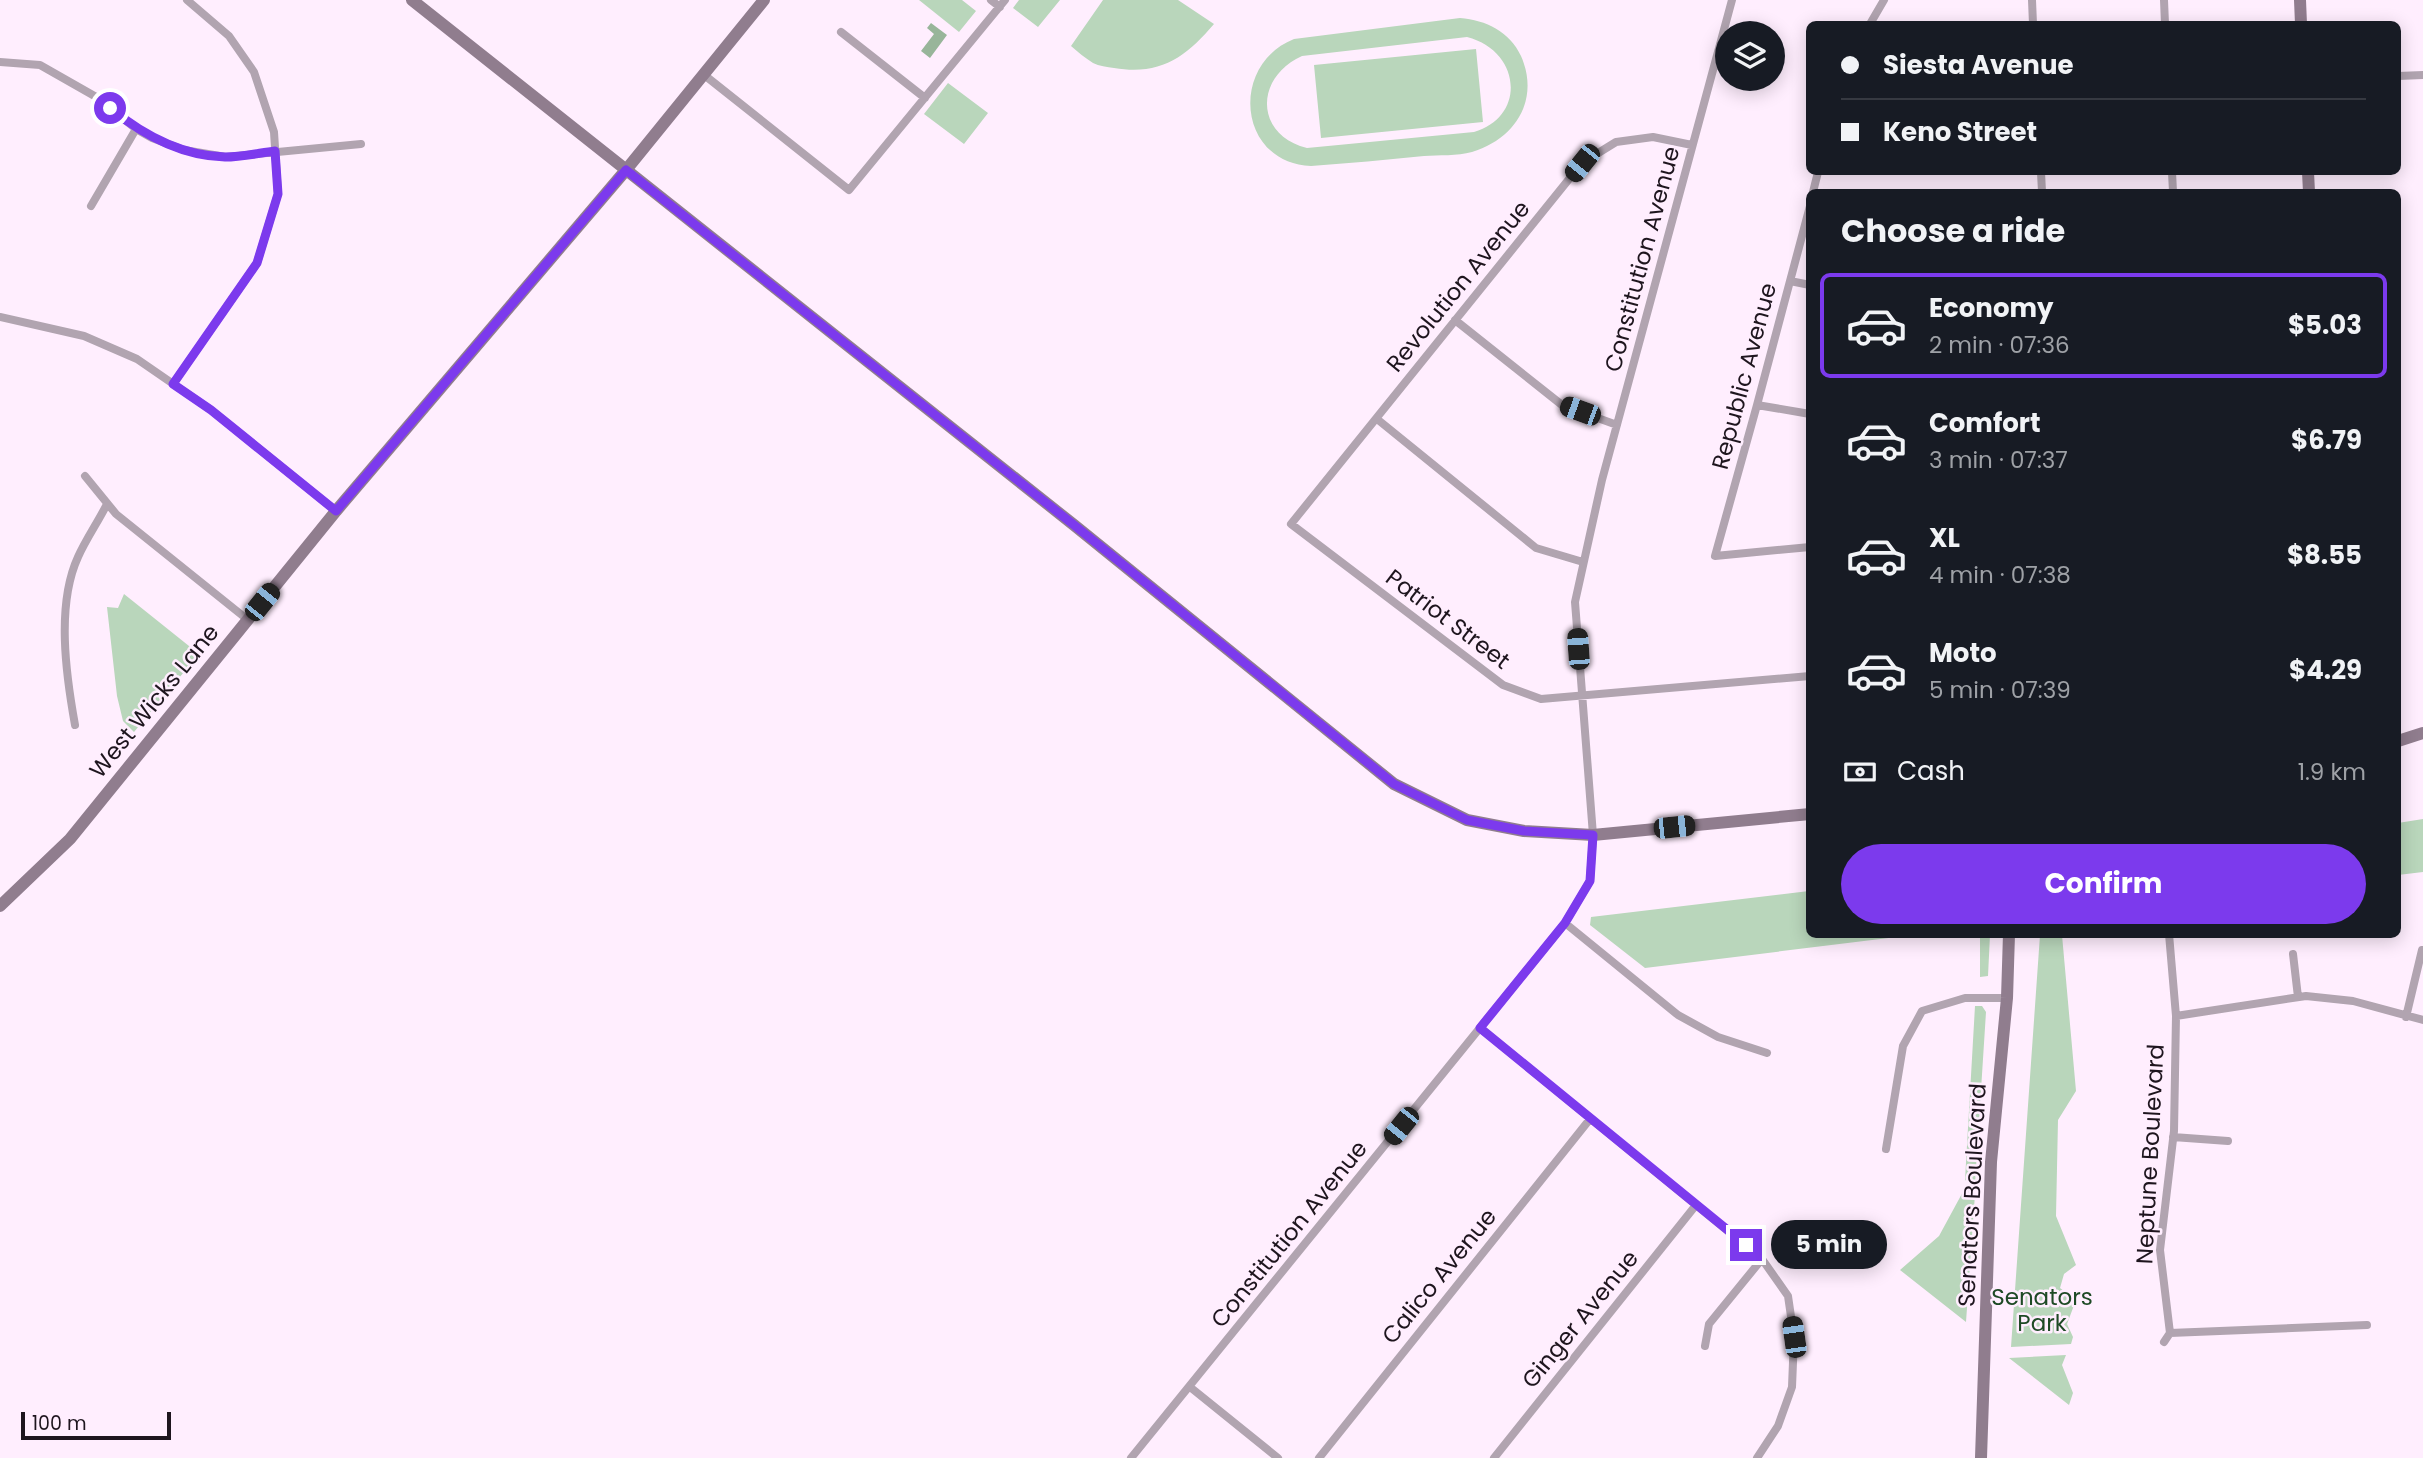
<!DOCTYPE html>
<meta charset="utf-8">
<style>
:root{--surface:#171b24;--page:#242831;--text:#f1f3f6;--muted:#9ea1a6;--line:#363941;--accent:#7c3aed}
body{margin:0;font-family:Poppins,sans-serif;background:var(--page);color:var(--text);height:100vh;display:flex;flex-direction:column;font-size:26px;white-space:nowrap}
*{box-sizing:border-box;margin:0}
p{font-size:23px;color:var(--muted)}
.icon{flex:none;width:38px;height:38px;fill:none;stroke:currentColor;stroke-width:2;stroke-linecap:round;stroke-linejoin:round}
.map{position:relative;flex:1;overflow:hidden}
.panel{position:absolute;left:1806px;top:189px;width:595px;height:749px;display:flex;flex-direction:column;background:var(--surface);border-radius:10px;box-shadow:0 4px 18px #0003}
.panel>*{flex:none}
.banner{position:absolute;left:1806px;top:21px;width:595px;height:154px;border-radius:10px;box-shadow:0 4px 18px #0003;display:grid;align-content:center;height:154px;padding:0 35px;background:var(--surface)}
.tools{position:absolute;left:1715px;top:21px;display:grid;gap:14px}
.tools a{display:grid;place-items:center;width:70px;height:70px;border-radius:50%;background:var(--surface);box-shadow:0 4px 18px #0003;font-size:35px}
.scale{position:absolute;left:21px;bottom:18px;width:150px;box-sizing:border-box;padding-left:7px;border:4px solid #1e151e;border-top:0;font-size:19px;line-height:24px;white-space:nowrap;color:#1e151e;-webkit-text-stroke:5px #ffeefe;paint-order:stroke}
.end{position:absolute;width:32px;height:32px;margin:-16px;border:9px solid #7c3aed;background:#fff;box-shadow:0 0 0 4px #fff}
.from{border-radius:50%}
.bubble{position:absolute;height:49px;border-radius:24px;background:var(--surface);box-shadow:0 4px 18px #0003;font-size:23px;font-weight:700;line-height:49px;text-align:center}
.car{position:absolute;width:21px;height:42px;margin:-21px -10px;border-radius:9px;box-shadow:0 0 5px 2px #0007;background:linear-gradient(#222 24%,#8ab4d8 0 40%,#222 0 76%,#8ab4d8 0 86%,#222 0)}
.banner b{display:flex;align-items:center;gap:24px;height:66px;font-size:26px}
.banner b+b{border-top:2px solid var(--line)}
.banner i{width:18px;height:18px;background:var(--text)}
ul{padding:0;list-style:none}
li{display:flex;align-items:center;gap:21px;height:105px;margin:0 14px 10px;padding:0 21px;border:4px solid transparent;border-radius:10px}
li div{flex:1}
li b{display:block;font-size:26px}
li em{font-style:normal;font-weight:700}
li.selected{border-color:var(--accent)}
li>.icon{width:63px;height:63px;stroke-width:1.5}
h2{padding:0 35px;font-size:32px;line-height:84px}
.pay{display:flex;align-items:center;gap:18px;height:77px;padding:0 35px;font-size:26px}
.pay p{margin-inline-start:auto}
.action{display:flex;gap:14px;margin-top:auto;padding:14px 35px}
.action a{flex:1;height:80px;border-radius:42px;background:var(--accent);color:#fff;font-size:28px;font-weight:700;line-height:80px;text-align:center}
.map>svg:first-child{display:block}
.green{fill:#b9d6bb;fill-rule:evenodd}
.water{fill:#98b59a}
.lines{fill:none;stroke-linecap:round;stroke-linejoin:round}
.street{stroke:#b1a4b0;stroke-width:8}
.secondary{stroke:#907d8e;stroke-width:12}
.route{stroke:#7c3aed;stroke-width:9}
.labels{text-anchor:middle;dominant-baseline:central;stroke-width:5;stroke-linejoin:round;paint-order:stroke}
.street-label{font-size:23px;fill:#1e151e;stroke:#ffeefe}
.park-label{font-size:23px;fill:#1e4a25;stroke:#ffeefe}
</style>
<div class="map">
<svg width="2423" height="1458" viewBox="0 0 2423 1458">
<rect width="100%" height="100%" fill="#ffeefe"/>
<path class="green" d="M 919,0 L 962,0 L 976,11 L 959,32 Z
M 1019,0 L 1060,0 L 1038,27 L 1013,8 Z
M 1103,0 L 1178,0 L 1214,24 C 1186,57 1160,76 1114,68 C 1107,67 1099,66 1093,63 C 1085,58 1078,52 1071,46 Z
M 1460,18 C 1486,20 1510,32 1521,56 C 1540,99 1516,139 1472,152 C 1457,156 1439,155 1424,156 C 1386,160 1349,163 1311,166 C 1238,163 1229,65 1294,39 ZM 1467,37 C 1521,51 1527,116 1474,132 L 1307,148 C 1255,135 1254,78 1302,56 Z
M 1476,49 L 1483,122 L 1321,138 L 1314,65 Z
M 948,83 L 988,113 L 964,144 L 924,114 Z
M 124,594 L 199,654 L 134,732 L 123,721 L 117,696 L 107,607 L 118,608 Z
M 2423,819 L 2423,872 L 2398,875 L 2398,823 Z
M 1809,891 L 1810,934 L 1913,935 L 1645,968 L 1590,925 L 1591,917 Z
M 1980,935 L 1990,935 L 1988,976 L 1980,977 Z
M 2040,935 L 2062,935 L 2076,1091 L 2058,1120 L 2056,1216 L 2076,1265 L 2064,1274 L 2060,1288 L 2076,1300 L 2067,1324 L 2073,1337 L 2071,1344 L 2011,1347 Z
M 1975,1006 L 1982,1006 L 1986,1012 L 1975,1184 L 1965,1180 Z
M 1965,1188 L 1975,1194 L 1966,1322 L 1900,1270 L 1939,1236 Z
M 2066,1355 L 2062,1365 L 2073,1393 L 2069,1405 L 2009,1358 Z"/>
<path class="water" d="M 931,23 L 947,35 L 930,58 L 921,51 L 934,34 L 927,28 Z"/>
<g class="lines">
<path class="street" d="M 991,0 L 1000,7
M 2032,0 L 2033,24
M 2164,0 L 2165,24
M 1870,24 L 1884,0
M 841,32 L 925,98
M 0,62 L 40,65 L 98,98 L 136,129 L 152,138 L 184,150 L 226,157 L 361,144
M 703,74 L 849,190 L 1005,0
M 2398,76 L 2423,75
M 1692,145 L 1653,137 L 1616,142 L 1582,163 L 1291,524 L 1503,685 L 1541,699 L 1810,676
M 2041,172 L 2042,192
M 2172,172 L 2173,192
M 1813,192 L 1818,172
M 91,206 L 136,129
M 1810,206 L 1757,405 L 1715,556 L 1810,547
M 1790,281 L 1810,285
M 0,317 L 84,336 L 137,359 L 211,410 L 336,511
M 1455,320 L 1562,405 L 1617,425
M 173,384 L 257,263 L 278,194 L 274,132 L 254,72 L 229,36 L 187,0
M 1757,405 L 1810,414
M 1377,419 L 1536,548 L 1583,562
M 85,476 L 116,514 L 248,620
M 75,725 C 66,675 56,605 78,557 C 86,539 98,522 107,504
M 1565,923 L 1678,1015 L 1718,1037 L 1767,1053
M 2169,934 L 2176,1016 L 2174,1131 L 2160,1250 L 2170,1333
M 2293,954 L 2298,997
M 2176,1016 L 2306,996 L 2353,1001 L 2423,1020
M 2406,1017 L 2422,950
M 1480,1028 L 1762,1259 L 1788,1296 L 1794,1337 L 1792,1387 L 1778,1426 L 1757,1458
M 2173,1137 L 2228,1141
M 1886,1149 L 1903,1046 L 1922,1011 L 1965,998 L 2007,998
M 2170,1333 L 2367,1325
M 2164,1342 L 2170,1333
M 1705,1346 L 1709,1324 L 1762,1259
M 1190,1387 L 1278,1458
M 1131,1458 L 1565,923 L 1590,881 L 1593,835 L 1575,602 L 1602,480 L 1732,0
M 1319,1458 L 1590,1119
M 1494,1458 L 1696,1205"/>
<path class="secondary" d="M 412,0 L 1074,525 L 1394,784 L 1467,820 L 1524,831 L 1593,835 L 1810,814
M 2300,0 L 2301,24
M 2308,172 L 2309,192
M 2398,741 L 2423,733
M 0,906 L 70,839 L 336,511 L 626,170 L 764,0
M 1981,1458 L 1991,1162 L 2007,998 L 2009,934"/>
</g>
<g class="lines">
<path class="route" d="M 110,108 C 143,135 181,156 225,157 C 242,157 259,153 275,151 L 278,194 L 257,263 L 173,384 L 211,410 L 336,511 L 626,170 L 1074,525 L 1394,784 L 1467,820 L 1524,831 L 1593,835 L 1590,881 L 1565,923 L 1480,1028 L 1746,1245"/>
</g>
<g class="labels">
<g class="street-label">
<text transform="translate(1642 259) rotate(-75)">Constitution Avenue</text>
<text transform="translate(1458 286) rotate(-51)">Revolution Avenue</text>
<text transform="translate(1744 376) rotate(-75)">Republic Avenue</text>
<text transform="translate(1448 619) rotate(37)">Patriot Street</text>
<text transform="translate(154 701) rotate(-51)">West Wicks Lane</text>
<text transform="translate(2150 1154) rotate(-87)">Neptune Boulevard</text>
<text transform="translate(1972 1195) rotate(-87)">Senators Boulevard</text>
<text transform="translate(1289 1234) rotate(-51)">Constitution Avenue</text>
<text transform="translate(1439 1276) rotate(-51)">Calico Avenue</text>
<text transform="translate(1580 1319) rotate(-51)">Ginger Avenue</text>
</g>
<g class="park-label">
<text x="2042" y="1297">Senators<tspan x="2042" dy="26">Park</tspan></text>
</g>
</g>
</svg>
<div class="tools">
<a><svg class="icon" aria-label="layers" viewBox="0 0 24 24"><path d="M12 4l9 5-9 5-9-5zM3 14l9 5 9-5"/></svg></a>
</div>
<div class="scale">100 m</div>
<i class="end from" style="left:110px;top:108px"></i>
<i class="end" style="left:1746px;top:1245px"></i>
<div class="bubble" style="left:1771px;top:1220px;width:116px">5 min</div>
<i class="car" style="left:1582px;top:163px;rotate:219deg"></i>
<i class="car" style="left:1580px;top:411px;rotate:290deg"></i>
<i class="car" style="left:262px;top:602px;rotate:39deg"></i>
<i class="car" style="left:1578px;top:649px;rotate:356deg"></i>
<i class="car" style="left:1674px;top:827px;rotate:84deg"></i>
<i class="car" style="left:1401px;top:1126px;rotate:219deg"></i>
<i class="car" style="left:1794px;top:1337px;rotate:352deg"></i>
<div class="banner">
<b><i class="from"></i>Siesta Avenue</b>
<b><i></i>Keno Street</b>
</div>
<section class="panel">
<h2>Choose a ride</h2>
<ul>
<li class="selected"><svg class="icon" aria-label="car" viewBox="0 0 24 24"><path d="M5 17H2v-5l4-1 3-4h7l3 4 3 1v5h-3M9 17h6M6 11h13"/><circle cx="7" cy="17" r="2"/><circle cx="17" cy="17" r="2"/></svg><div><b>Economy</b><p>2 min · 07:36</p></div><em>$5.03</em></li>
<li><svg class="icon" aria-label="car" viewBox="0 0 24 24"><path d="M5 17H2v-5l4-1 3-4h7l3 4 3 1v5h-3M9 17h6M6 11h13"/><circle cx="7" cy="17" r="2"/><circle cx="17" cy="17" r="2"/></svg><div><b>Comfort</b><p>3 min · 07:37</p></div><em>$6.79</em></li>
<li><svg class="icon" aria-label="car" viewBox="0 0 24 24"><path d="M5 17H2v-5l4-1 3-4h7l3 4 3 1v5h-3M9 17h6M6 11h13"/><circle cx="7" cy="17" r="2"/><circle cx="17" cy="17" r="2"/></svg><div><b>XL</b><p>4 min · 07:38</p></div><em>$8.55</em></li>
<li><svg class="icon" aria-label="car" viewBox="0 0 24 24"><path d="M5 17H2v-5l4-1 3-4h7l3 4 3 1v5h-3M9 17h6M6 11h13"/><circle cx="7" cy="17" r="2"/><circle cx="17" cy="17" r="2"/></svg><div><b>Moto</b><p>5 min · 07:39</p></div><em>$4.29</em></li>
</ul>
<div class="pay"><svg class="icon" aria-label="cash" viewBox="0 0 24 24"><path d="M3 7h18v10H3z"/><circle cx="12" cy="12" r="2"/></svg>Cash<p>1.9 km</p></div>
<div class="action"><a>Confirm</a></div>
</section>
</div>
